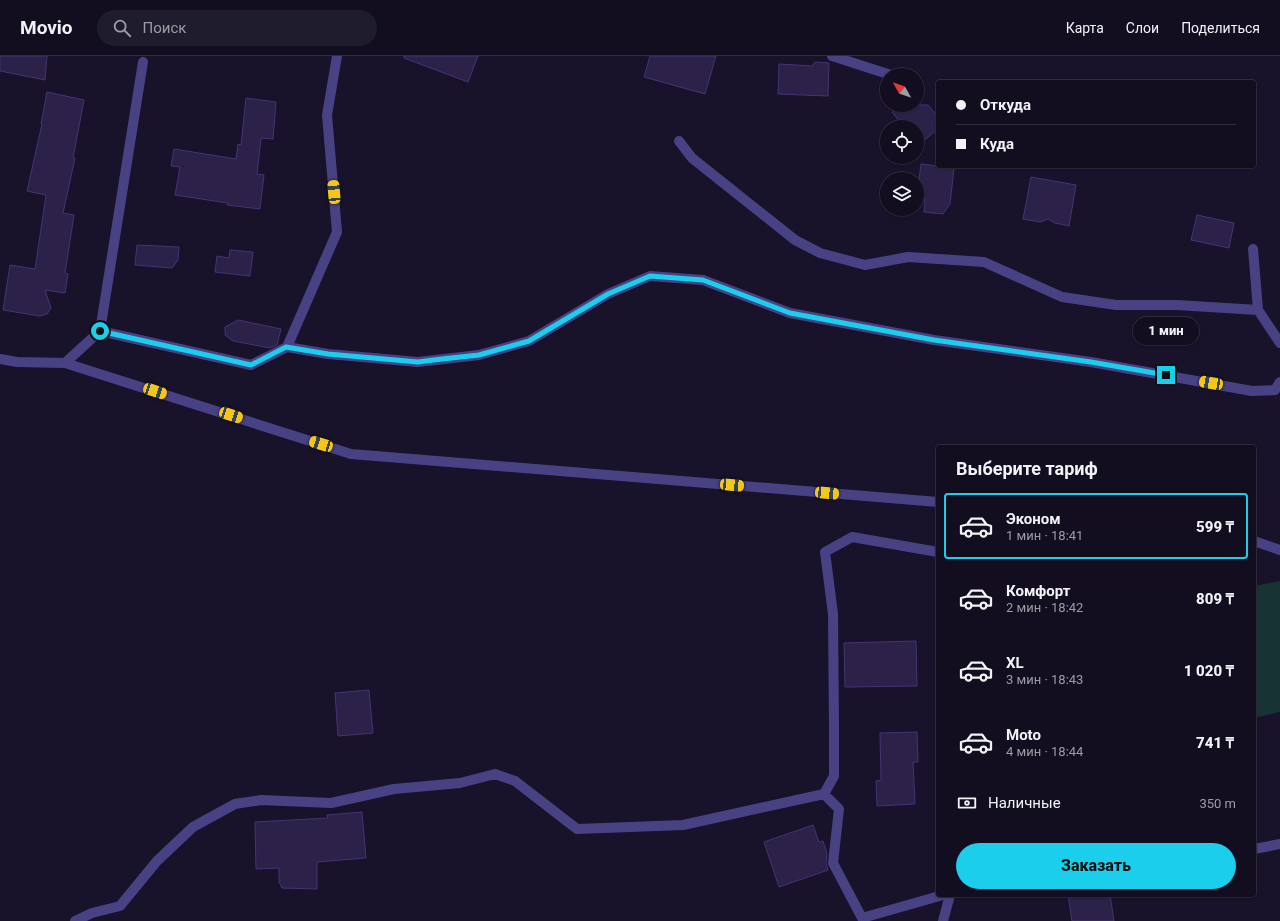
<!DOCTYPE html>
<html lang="ru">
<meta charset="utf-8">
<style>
:root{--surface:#120e20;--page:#1f1c2d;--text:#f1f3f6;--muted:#9c9ca5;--line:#312e3e;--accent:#1bcfec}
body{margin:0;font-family:Roboto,sans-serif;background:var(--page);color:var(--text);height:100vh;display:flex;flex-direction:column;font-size:15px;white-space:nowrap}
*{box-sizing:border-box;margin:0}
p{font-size:13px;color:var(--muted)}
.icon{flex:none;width:22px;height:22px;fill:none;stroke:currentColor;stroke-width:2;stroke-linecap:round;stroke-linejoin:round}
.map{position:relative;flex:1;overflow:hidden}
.sheet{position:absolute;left:936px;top:389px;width:320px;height:452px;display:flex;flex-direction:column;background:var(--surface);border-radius:4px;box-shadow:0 1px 3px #0004,0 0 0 1px var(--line)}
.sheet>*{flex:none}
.guide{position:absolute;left:936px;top:24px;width:320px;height:88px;border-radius:4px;box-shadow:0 1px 3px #0004,0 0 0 1px var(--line);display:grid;align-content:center;height:88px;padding:0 20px;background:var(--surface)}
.needle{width:26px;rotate:310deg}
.buttons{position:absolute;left:880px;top:12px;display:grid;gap:8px}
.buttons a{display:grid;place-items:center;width:44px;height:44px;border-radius:50%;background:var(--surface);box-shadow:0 1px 3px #0004,0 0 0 1px var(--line);font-size:20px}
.end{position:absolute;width:18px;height:18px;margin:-9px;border:5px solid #1bcfec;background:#111;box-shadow:0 0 0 2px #111}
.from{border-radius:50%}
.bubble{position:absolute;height:28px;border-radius:14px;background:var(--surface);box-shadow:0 1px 3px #0004,0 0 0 1px var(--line);font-size:13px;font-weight:800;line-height:28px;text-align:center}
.car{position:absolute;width:12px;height:24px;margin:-12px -6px;border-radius:5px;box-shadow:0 0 3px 1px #0007;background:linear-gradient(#f5c518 24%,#345 0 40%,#f5c518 0 76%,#345 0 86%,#f5c518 0)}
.guide b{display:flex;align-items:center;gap:14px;height:38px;font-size:15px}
.guide b+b{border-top:1px solid var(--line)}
.guide i{width:10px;height:10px;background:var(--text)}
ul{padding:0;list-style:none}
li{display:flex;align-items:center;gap:12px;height:66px;margin:0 8px 6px;padding:0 12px;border:2px solid transparent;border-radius:4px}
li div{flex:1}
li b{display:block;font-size:15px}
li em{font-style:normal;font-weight:800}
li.current{border-color:var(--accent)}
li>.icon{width:36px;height:36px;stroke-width:1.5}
h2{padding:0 20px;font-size:18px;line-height:48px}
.pay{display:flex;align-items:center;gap:10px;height:44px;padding:0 20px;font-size:15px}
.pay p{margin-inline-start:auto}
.button{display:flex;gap:8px;margin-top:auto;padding:8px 20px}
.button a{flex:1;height:46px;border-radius:24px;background:var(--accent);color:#111;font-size:16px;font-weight:800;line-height:46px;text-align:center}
header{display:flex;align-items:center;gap:24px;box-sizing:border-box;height:56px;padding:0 20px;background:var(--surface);border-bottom:1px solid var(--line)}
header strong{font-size:19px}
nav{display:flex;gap:22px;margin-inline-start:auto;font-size:14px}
.search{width:280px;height:36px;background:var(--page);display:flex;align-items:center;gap:10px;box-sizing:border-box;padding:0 14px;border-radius:22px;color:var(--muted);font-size:15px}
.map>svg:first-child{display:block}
.green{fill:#173333}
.building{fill:#2b2149;stroke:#443573}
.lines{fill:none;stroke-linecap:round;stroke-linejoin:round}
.street{stroke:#484285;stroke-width:10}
.route{stroke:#1bcfec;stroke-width:5}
</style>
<header>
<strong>Movio</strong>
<div class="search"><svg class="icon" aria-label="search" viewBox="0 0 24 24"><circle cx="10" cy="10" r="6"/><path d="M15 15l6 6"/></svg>Поиск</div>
<nav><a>Карта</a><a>Слои</a><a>Поделиться</a></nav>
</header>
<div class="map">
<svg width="1280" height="865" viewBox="0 0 1280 865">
<rect width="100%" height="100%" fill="#18132a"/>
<path class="green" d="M 1280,525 L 1280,656 L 1254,662 L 1254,530 Z"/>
<path class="building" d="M 0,0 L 47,0 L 45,24 L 0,15 Z
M 404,0 L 478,0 L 468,26 L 404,2 Z
M 650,0 L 716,0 L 705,38 L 644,21 Z
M 815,6 L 829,7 L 828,40 L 778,38 L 779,8 L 812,10 Z
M 47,36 L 84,44 L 73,102 L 75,102 L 63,157 L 74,159 L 65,217 L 68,218 L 65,237 L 45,234 L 51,252 L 47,258 L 40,260 L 3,254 L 10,209 L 35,213 L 46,139 L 27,135 L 42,68 L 41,68 Z
M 246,42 L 276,46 L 273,83 L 261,82 L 257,118 L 264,119 L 260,153 L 227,149 L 228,147 L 175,139 L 180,111 L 171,110 L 174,93 L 236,103 L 238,88 L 241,89 Z
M 901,49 L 928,49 L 938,61 L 938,73 L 917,90 L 917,71 L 904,71 L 892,56 Z
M 921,108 L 954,112 L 950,148 L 943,158 L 924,156 L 925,141 L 917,140 Z
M 1031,121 L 1076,129 L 1069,170 L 1055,167 L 1048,163 L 1040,166 L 1023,163 Z
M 1197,159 L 1234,167 L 1229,192 L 1191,184 Z
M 137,189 L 179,191 L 178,204 L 172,212 L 135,209 Z
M 230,194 L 253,196 L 250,220 L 215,216 L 217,200 L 229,202 Z
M 238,264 L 281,273 L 277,289 L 270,292 L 233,285 L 225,279 L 225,271 Z
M 916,585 L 917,630 L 845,631 L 844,587 Z
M 369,634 L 373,677 L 338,680 L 335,637 Z
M 917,676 L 918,706 L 913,706 L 915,748 L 877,750 L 876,725 L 881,724 L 880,677 Z
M 362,756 L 366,802 L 317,806 L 317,833 L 282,832 L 279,826 L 279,812 L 256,813 L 255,766 L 328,762 L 327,759 Z
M 813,769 L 819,786 L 823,785 L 827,798 L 826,807 L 828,814 L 779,831 L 764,786 Z
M 1068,839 L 1110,839 L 1114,865 L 1072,865 Z"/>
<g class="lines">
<path class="street" d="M 832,0 L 891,19
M 679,85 L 692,102 L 795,184 L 820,197 L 865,209 L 908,201 L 984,206 L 1062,241 L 1116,249 L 1177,249 L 1258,254 L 1280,287
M 1253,193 L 1258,254
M 100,275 L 143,6
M 287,291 L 328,298 L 418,306 L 479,299 L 529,285 L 608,238 L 650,220 L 703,224 L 790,257 L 934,284 L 1091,306 L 1252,335 L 1275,334 L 1280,326
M 0,303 L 17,306 L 65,307 L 100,275 L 251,309 L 287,291 L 337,176 L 327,59 L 337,0
M 65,307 L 351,398 L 938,446
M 1254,485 L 1280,494
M 824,738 L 834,720 L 834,672 L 833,558 L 825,496 L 852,481 L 938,496
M 1254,793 L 1280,788
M 75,865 L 92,857 L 120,850 L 157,805 L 193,771 L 235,748 L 261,744 L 331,747 L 394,733 L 460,727 L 495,718 L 515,725 L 577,773 L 683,769 L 824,738 L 839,753 L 833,807 L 862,862 L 943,839
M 943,865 L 950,839"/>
</g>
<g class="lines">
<path class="route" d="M 100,275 L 251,309 L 286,291 L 328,298 L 418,306 L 433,304 L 479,299 L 529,285 L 608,238 L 650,220 L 703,224 L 790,257 L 934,284 L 1091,306 L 1166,319"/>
</g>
</svg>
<div class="buttons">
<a><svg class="needle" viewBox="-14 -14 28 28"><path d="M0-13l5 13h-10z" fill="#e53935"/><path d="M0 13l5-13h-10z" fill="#9c9ca5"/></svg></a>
<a><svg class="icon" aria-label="locate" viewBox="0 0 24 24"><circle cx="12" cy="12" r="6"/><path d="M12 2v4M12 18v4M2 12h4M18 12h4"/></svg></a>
<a><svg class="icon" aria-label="layers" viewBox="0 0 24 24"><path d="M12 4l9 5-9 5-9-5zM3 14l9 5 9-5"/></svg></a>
</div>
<i class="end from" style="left:100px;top:275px"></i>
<i class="end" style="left:1166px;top:319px"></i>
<div class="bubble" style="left:1133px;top:261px;width:66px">1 мин</div>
<i class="car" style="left:334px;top:136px;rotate:355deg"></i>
<i class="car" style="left:1211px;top:327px;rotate:280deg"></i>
<i class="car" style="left:155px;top:335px;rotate:108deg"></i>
<i class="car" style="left:231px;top:359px;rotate:108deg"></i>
<i class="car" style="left:321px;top:388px;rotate:287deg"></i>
<i class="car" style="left:732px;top:429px;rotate:95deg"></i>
<i class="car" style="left:827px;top:437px;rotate:95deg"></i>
<div class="guide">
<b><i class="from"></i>Откуда</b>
<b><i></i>Куда</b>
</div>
<section class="sheet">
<h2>Выберите тариф</h2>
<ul>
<li class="current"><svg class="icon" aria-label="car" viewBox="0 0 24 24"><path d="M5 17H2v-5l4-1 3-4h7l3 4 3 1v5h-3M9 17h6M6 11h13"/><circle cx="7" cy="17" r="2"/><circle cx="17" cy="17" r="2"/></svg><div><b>Эконом</b><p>1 мин · 18:41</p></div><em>599 ₸</em></li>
<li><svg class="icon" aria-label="car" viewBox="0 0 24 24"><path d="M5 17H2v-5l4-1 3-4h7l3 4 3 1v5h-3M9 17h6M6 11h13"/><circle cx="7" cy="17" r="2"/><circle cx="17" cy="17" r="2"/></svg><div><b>Комфорт</b><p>2 мин · 18:42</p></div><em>809 ₸</em></li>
<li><svg class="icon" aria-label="car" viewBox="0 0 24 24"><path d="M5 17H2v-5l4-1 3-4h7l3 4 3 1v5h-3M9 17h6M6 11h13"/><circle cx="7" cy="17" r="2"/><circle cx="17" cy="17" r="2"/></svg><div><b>XL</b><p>3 мин · 18:43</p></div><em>1 020 ₸</em></li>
<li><svg class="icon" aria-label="car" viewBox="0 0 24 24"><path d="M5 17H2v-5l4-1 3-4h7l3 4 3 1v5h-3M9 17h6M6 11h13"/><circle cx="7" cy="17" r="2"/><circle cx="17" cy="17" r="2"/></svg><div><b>Moto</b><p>4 мин · 18:44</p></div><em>741 ₸</em></li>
</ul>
<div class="pay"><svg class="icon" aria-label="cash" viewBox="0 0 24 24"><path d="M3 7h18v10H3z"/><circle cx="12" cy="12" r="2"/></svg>Наличные<p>350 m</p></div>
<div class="button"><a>Заказать</a></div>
</section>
</div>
